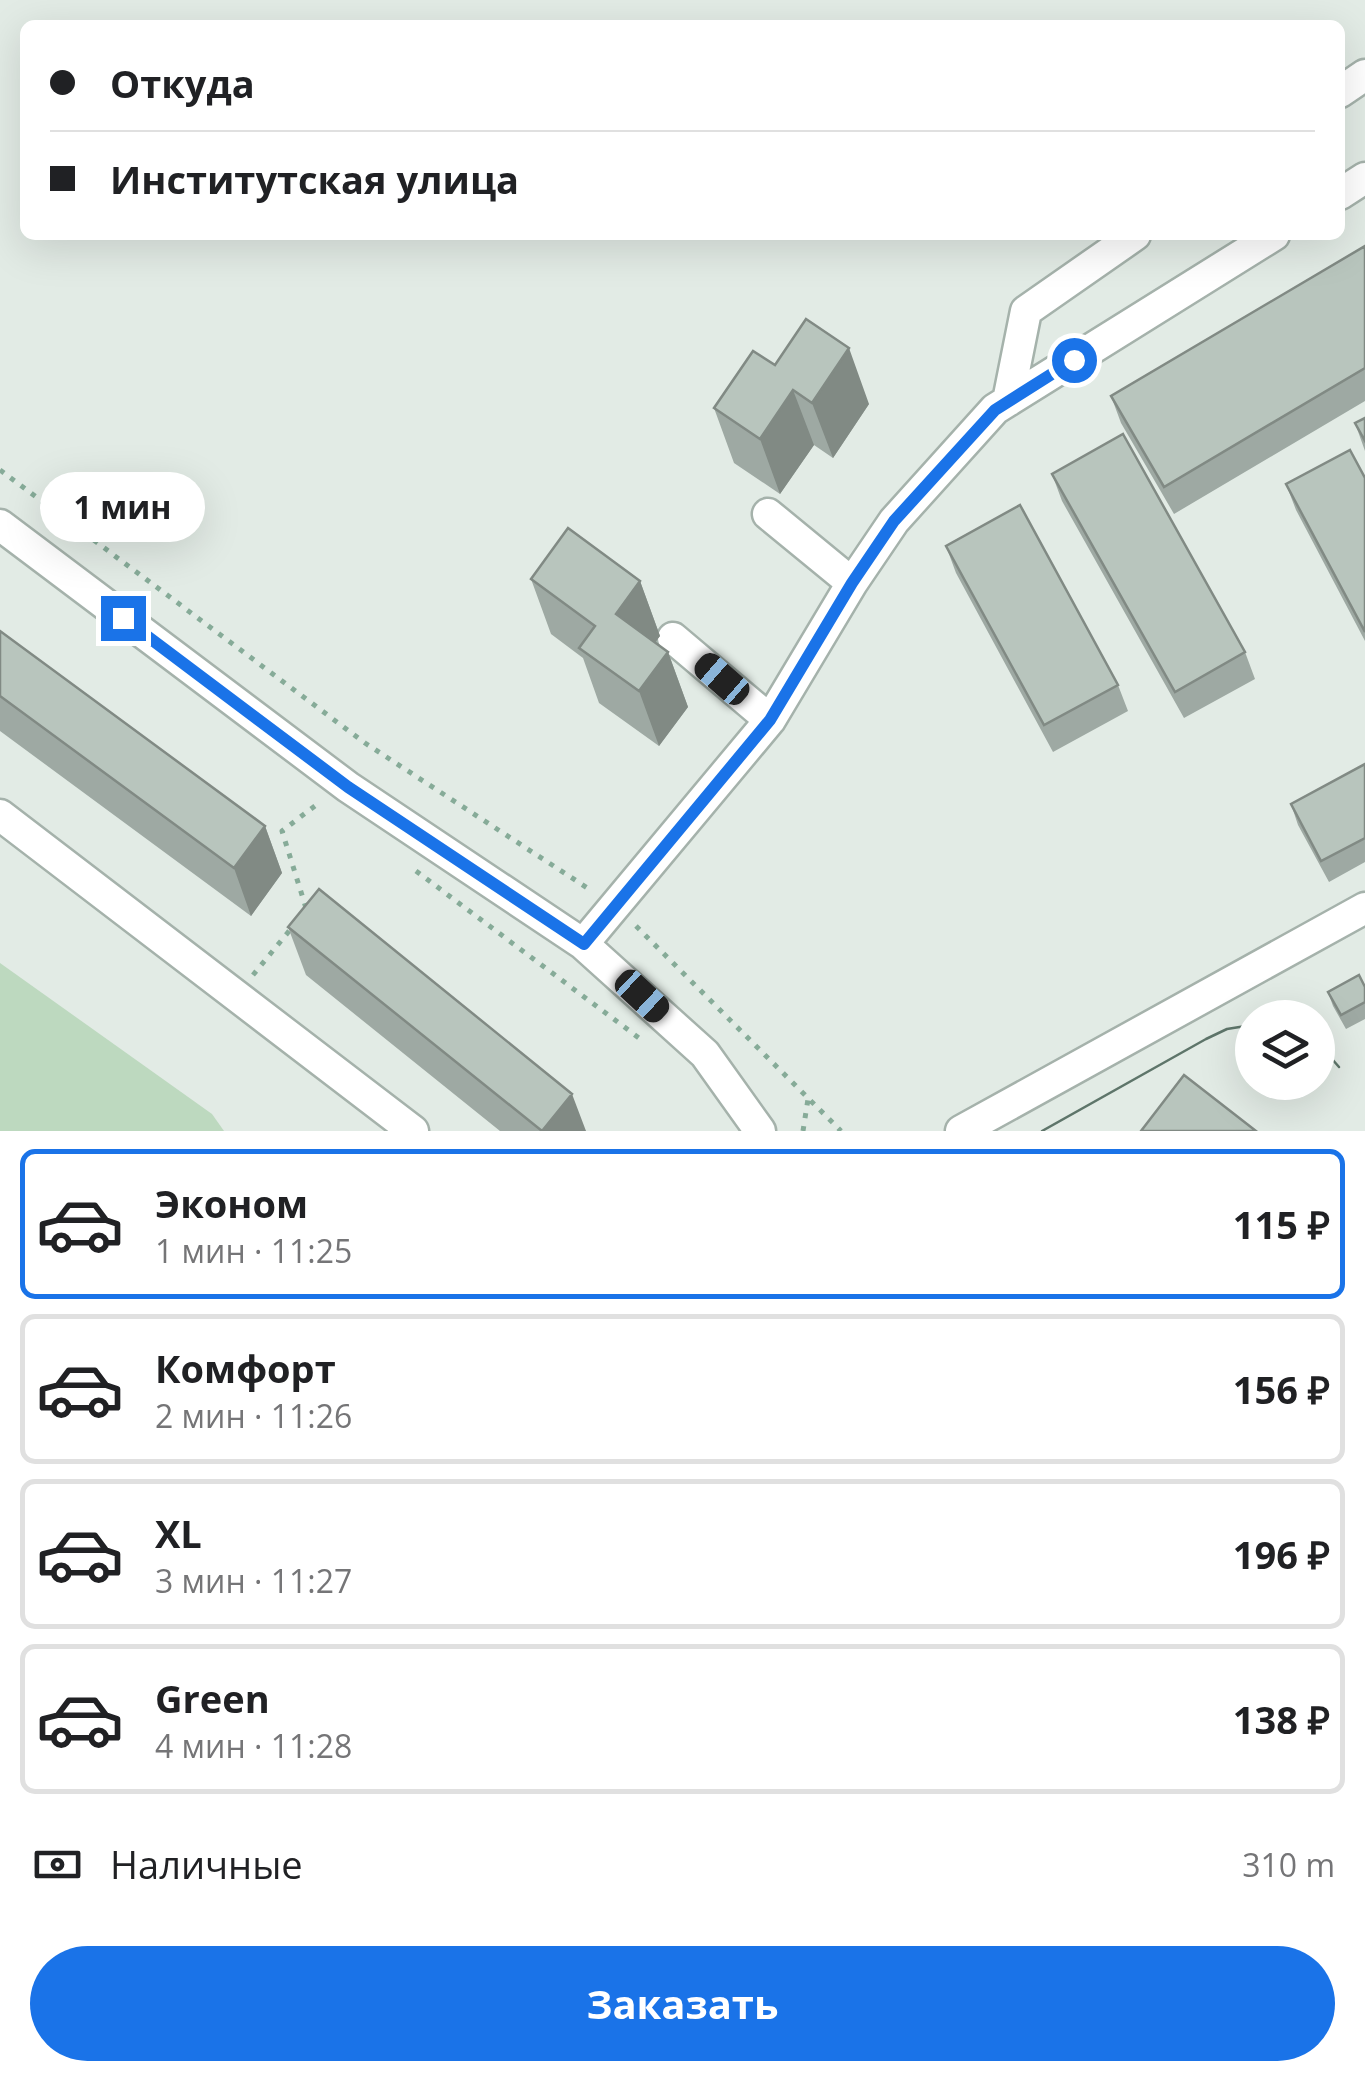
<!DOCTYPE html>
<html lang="ru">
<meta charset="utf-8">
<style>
:root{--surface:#fff;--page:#f6f6f6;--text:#202124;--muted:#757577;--line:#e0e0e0;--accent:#1a73e8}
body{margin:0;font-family:"Open Sans",sans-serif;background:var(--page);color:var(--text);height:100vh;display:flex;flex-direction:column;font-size:38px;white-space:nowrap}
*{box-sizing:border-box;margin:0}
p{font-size:32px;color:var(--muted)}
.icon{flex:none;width:55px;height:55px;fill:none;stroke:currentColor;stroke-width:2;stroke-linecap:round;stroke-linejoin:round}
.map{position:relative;height:1131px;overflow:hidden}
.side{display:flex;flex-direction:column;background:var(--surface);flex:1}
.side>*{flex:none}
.banner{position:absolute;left:20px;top:20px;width:1325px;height:220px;border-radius:15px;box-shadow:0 10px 40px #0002;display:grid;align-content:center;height:220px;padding:0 30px;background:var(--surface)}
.tools{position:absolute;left:1235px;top:1000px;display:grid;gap:20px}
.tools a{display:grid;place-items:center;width:100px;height:100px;border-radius:50%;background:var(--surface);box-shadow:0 10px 40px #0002;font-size:50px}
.end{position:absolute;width:45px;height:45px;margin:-22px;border:12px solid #1a73e8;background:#fff;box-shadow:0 0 0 5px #fff}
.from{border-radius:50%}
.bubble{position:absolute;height:70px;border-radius:35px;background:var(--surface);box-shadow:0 10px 40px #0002;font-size:32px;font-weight:700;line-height:70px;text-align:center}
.car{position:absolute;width:30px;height:60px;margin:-30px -15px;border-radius:12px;box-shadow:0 0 8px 2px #0007;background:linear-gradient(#222 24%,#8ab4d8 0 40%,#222 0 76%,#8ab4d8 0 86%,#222 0)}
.banner b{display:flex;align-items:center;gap:35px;height:95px;font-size:38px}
.banner b+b{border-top:2px solid var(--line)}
.banner i{width:25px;height:25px;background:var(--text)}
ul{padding:18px 0 0;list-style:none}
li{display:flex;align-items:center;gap:30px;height:150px;margin:0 20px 15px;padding:0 10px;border:5px solid var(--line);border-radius:15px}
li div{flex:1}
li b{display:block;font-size:38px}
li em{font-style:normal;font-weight:700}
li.selected{border-color:var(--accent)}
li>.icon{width:90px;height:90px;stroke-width:1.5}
.pay{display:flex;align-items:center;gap:25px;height:110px;padding:0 30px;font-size:38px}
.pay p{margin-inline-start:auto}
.cta{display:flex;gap:20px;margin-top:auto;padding:20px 30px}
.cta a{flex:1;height:115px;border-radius:60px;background:var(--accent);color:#fff;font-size:40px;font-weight:700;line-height:115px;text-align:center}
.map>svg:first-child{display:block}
.green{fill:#bdd9bf}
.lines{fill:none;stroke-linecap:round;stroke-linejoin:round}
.minor-casing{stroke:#a5b2ab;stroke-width:35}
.path{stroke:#86ab98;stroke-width:5;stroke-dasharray:5 8;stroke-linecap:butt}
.minor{stroke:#fff;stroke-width:30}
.tram{stroke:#5e756a;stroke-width:2.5}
.wall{fill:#9ea9a3}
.shaded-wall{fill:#818a84}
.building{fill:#b8c5bd;stroke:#818a84;stroke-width:2.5}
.route{stroke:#1a73e8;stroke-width:12}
</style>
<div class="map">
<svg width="1365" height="1131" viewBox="0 0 1365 1131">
<rect width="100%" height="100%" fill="#e2ebe5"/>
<path class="green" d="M 0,963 L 212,1114 L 224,1131 L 0,1131 Z"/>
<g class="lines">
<g class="minor-casing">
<path id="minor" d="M 1340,92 L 1365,75
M 1340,194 L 1365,178
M 1008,401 L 1026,311 L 1135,235
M 768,514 L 852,583
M 0,525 L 348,787 L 583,944 L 705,1054 L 760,1131
M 673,638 L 770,720
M 0,815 L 413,1131
M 583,944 L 770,720 L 852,583 L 894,521 L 995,409 L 1274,235
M 961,1131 L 1365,908"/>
</g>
<path class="path" d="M 0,470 L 365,743 L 592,891
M 416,871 L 643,1041
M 306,908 L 282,831 L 320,802
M 636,926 L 841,1131
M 253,975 L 294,925
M 803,1131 L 808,1099"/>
<use href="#minor" class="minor"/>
<path class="tram" d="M 1318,1043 L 1339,1067
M 1042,1131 L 1206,1039 L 1227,1029 L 1252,1025"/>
</g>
<path class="wall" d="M 1365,246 L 1365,401 L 1174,514 L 1121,423 L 1111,396 Z
M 775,365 L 869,404 L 833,458 L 814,445 L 780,494 L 734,463 L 714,408 Z
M 1365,418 L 1365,451 L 1355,423 Z
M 1052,474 L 1245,652 L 1255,679 L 1184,718 L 1062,501 Z
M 1365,478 L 1365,641 L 1296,510 L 1286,484 Z
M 946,546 L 1118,685 L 1128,711 L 1053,752 L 956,573 Z
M 531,579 L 640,581 L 660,636 L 655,642 L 668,652 L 688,707 L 659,746 L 599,703 L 583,658 L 551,634 Z
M 0,631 L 265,826 L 282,873 L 251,916 L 0,731 Z
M 1365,764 L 1365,862 L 1329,882 L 1298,825 L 1291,804 Z
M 288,927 L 586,1131 L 500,1131 L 306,975 Z
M 1365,987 L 1365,1019 L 1346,1029 L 1333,1006 L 1328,992 Z"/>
<path class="shaded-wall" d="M 849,348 L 869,404 L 833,458 L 812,403 Z
M 793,390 L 814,445 L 780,494 L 760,439 Z
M 640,581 L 660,636 L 636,669 L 616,614 Z
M 668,652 L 688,707 L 659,746 L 639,691 Z
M 265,826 L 282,873 L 251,916 L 234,868 Z
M 572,1094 L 586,1131 L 542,1131 Z"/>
<path class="building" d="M 1365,246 L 1365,368 L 1164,487 L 1111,396 Z
M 806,319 L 849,348 L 812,403 L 793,390 L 760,439 L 714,408 L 753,351 L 775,365 Z
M 1365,418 L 1365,441 L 1355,423 Z
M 1123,434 L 1245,652 L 1175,692 L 1052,474 Z
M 1350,450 L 1365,478 L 1365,632 L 1286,484 Z
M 1020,505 L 1118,685 L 1044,725 L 946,546 Z
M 568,528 L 640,581 L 616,614 L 668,652 L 639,691 L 579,648 L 595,626 L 531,579 Z
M 0,631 L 265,826 L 234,868 L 0,696 Z
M 1365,764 L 1365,838 L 1321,861 L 1291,804 Z
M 319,889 L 572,1094 L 542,1131 L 288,927 Z
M 1359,975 L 1365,987 L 1365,1002 L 1341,1015 L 1328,992 Z
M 1184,1075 L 1256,1131 L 1141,1131 Z"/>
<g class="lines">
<path class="route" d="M 123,618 L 348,787 L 584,944 L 770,720 L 852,583 L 894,521 L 995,410 L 1074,360"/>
</g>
</svg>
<div class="tools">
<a><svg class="icon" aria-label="layers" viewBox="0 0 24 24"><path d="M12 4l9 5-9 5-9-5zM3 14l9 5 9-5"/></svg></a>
</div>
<i class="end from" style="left:1074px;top:360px"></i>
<i class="end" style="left:123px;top:618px"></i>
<div class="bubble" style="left:40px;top:472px;width:165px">1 мин</div>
<i class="car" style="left:722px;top:679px;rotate:311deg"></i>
<i class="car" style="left:642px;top:996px;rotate:133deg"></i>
<div class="banner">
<b><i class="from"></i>Откуда</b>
<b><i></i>Институтская улица</b>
</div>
</div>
<section class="side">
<ul>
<li class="selected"><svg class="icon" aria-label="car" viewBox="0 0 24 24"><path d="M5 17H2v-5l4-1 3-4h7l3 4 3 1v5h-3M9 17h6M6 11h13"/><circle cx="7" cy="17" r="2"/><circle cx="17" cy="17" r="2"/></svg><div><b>Эконом</b><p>1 мин · 11:25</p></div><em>115 ₽</em></li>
<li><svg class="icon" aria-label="car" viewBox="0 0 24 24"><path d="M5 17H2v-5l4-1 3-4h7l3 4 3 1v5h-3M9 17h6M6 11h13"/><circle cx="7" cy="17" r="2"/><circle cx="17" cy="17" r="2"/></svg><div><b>Комфорт</b><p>2 мин · 11:26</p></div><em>156 ₽</em></li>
<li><svg class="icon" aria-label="car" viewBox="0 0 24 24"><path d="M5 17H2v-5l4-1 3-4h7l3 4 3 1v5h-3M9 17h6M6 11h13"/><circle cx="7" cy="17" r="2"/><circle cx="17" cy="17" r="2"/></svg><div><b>XL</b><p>3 мин · 11:27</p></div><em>196 ₽</em></li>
<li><svg class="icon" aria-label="car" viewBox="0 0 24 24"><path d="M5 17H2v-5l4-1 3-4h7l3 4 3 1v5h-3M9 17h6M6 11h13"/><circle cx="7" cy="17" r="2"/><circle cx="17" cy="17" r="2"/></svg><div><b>Green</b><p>4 мин · 11:28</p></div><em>138 ₽</em></li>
</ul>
<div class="pay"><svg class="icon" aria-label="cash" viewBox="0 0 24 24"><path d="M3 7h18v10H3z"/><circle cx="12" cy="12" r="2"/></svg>Наличные<p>310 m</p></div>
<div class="cta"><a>Заказать</a></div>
</section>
